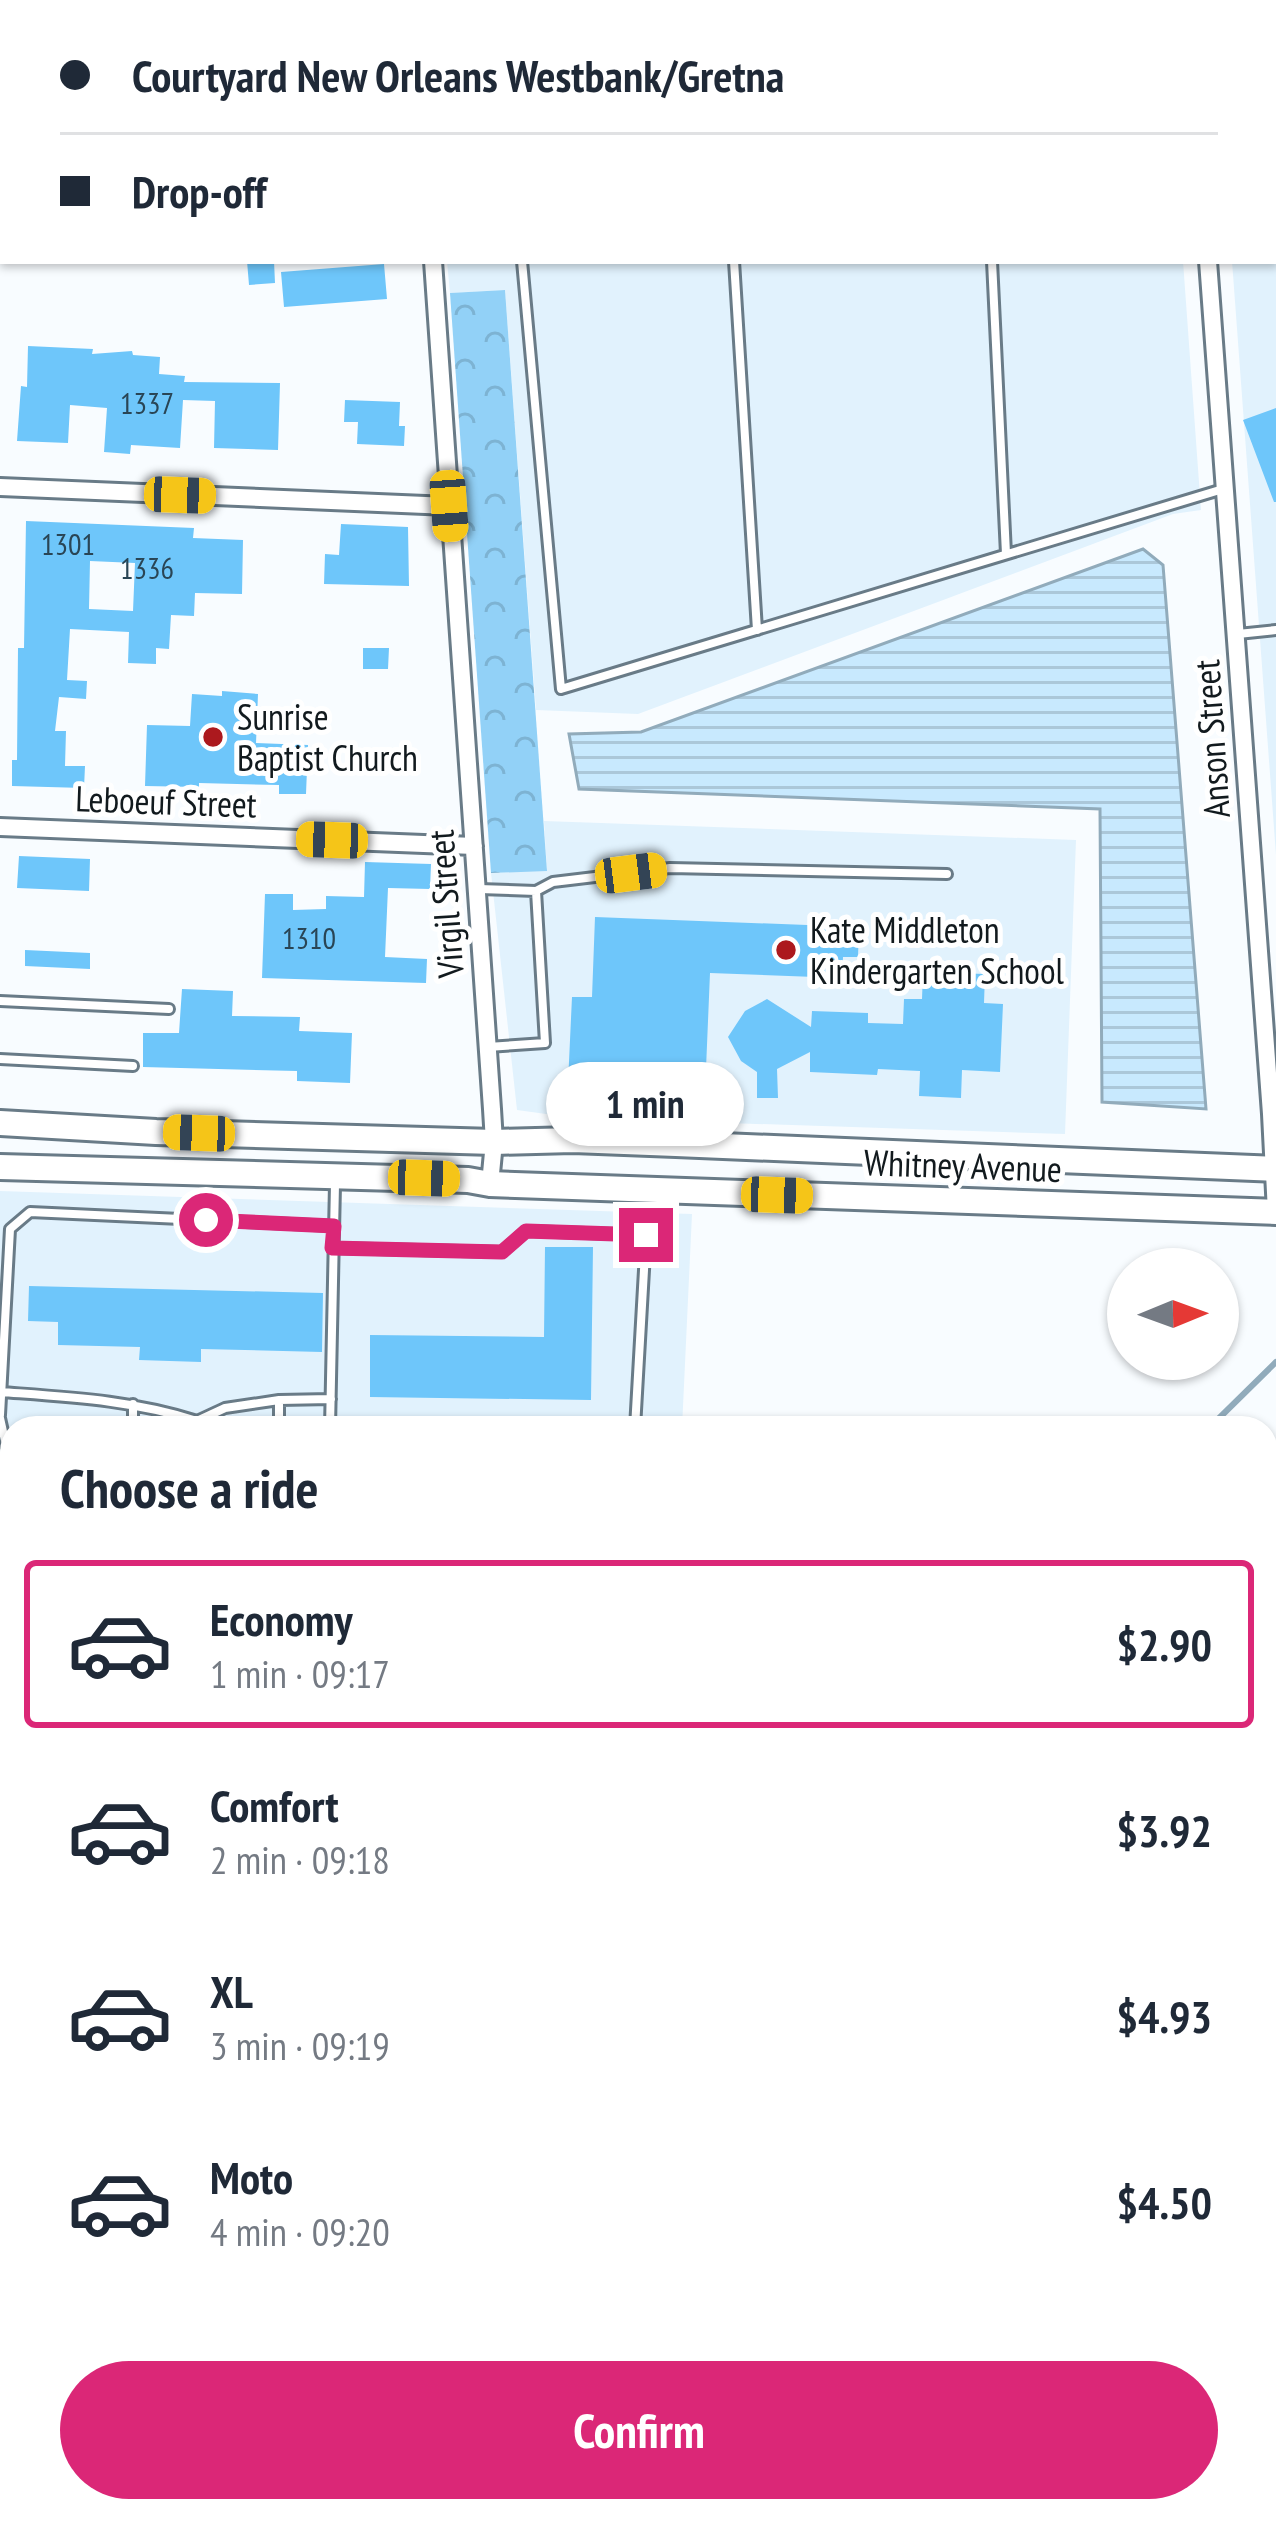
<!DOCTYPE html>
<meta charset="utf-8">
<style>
:root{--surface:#fff;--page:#f6f6f7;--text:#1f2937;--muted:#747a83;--line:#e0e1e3;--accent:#db2777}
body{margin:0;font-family:"PT Sans Narrow",sans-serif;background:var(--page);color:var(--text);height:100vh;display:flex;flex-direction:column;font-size:45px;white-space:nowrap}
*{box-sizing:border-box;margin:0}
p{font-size:39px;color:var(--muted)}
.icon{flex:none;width:66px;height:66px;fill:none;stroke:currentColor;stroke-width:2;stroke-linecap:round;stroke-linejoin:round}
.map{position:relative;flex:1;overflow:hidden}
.details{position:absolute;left:0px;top:1416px;width:1278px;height:1107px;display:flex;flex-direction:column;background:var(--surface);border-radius:36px 36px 0 0;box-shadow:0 3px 9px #0004}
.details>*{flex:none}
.hud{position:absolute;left:0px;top:0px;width:1278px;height:264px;box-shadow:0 3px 9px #0004;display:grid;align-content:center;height:264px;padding:0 60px;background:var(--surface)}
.needle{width:78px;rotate:89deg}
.fabs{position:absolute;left:1107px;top:1248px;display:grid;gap:24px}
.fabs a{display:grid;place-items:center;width:132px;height:132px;border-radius:50%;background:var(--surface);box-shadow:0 3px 9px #0004;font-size:60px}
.end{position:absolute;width:54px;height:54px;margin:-27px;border:15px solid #db2777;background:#fff;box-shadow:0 0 0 6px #fff}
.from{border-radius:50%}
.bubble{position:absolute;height:84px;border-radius:42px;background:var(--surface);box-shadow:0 3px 9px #0004;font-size:39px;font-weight:700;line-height:84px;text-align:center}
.car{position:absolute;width:36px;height:72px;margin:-36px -18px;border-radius:15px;box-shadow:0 0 9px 3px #0007;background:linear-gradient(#f5c518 24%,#345 0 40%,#f5c518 0 76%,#345 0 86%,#f5c518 0)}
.hud b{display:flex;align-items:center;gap:42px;height:114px;font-size:45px}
.hud b+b{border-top:3px solid var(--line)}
.hud i{width:30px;height:30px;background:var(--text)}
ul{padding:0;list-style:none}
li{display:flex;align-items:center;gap:36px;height:168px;margin:0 24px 18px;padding:0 36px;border:6px solid transparent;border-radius:12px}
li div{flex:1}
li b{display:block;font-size:45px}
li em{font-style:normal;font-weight:700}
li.on{border-color:var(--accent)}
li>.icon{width:108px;height:108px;stroke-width:1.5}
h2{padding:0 60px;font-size:54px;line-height:144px}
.primary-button{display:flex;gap:24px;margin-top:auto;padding:24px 60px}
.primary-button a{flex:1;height:138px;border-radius:72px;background:var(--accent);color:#fff;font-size:48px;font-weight:700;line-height:138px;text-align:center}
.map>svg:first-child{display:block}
.built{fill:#e1f2fd}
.park{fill:url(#park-crowns)}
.water{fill:url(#water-rules);stroke:#91abbb;stroke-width:3}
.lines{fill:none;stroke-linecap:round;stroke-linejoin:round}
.stream{stroke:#91abbb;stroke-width:6}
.building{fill:#6ec6fa;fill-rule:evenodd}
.lane-casing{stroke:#697b87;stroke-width:14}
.street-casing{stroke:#697b87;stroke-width:22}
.secondary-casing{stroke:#697b87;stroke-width:30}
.highway-casing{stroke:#387495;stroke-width:36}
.path{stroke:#a6abae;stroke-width:4.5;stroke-dasharray:9 9;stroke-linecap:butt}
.lane{stroke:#fff;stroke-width:8}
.street{stroke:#fff;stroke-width:16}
.secondary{stroke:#fff;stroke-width:24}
.highway{stroke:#4da4d5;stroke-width:30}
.route{stroke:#db2777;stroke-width:15}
.poi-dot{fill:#ac191e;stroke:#fff;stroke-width:4.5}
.labels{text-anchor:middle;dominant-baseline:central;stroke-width:10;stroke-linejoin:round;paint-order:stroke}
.number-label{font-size:30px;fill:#294555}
.poi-label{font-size:36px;fill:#121a1e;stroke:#fff;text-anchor:start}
.street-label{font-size:36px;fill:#121a1e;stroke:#fff}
</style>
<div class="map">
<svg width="1276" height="2522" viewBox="0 0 1276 2522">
<defs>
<pattern id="park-crowns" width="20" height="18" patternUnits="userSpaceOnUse" patternTransform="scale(3)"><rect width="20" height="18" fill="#92d1f7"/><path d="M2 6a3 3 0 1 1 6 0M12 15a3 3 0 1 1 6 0" fill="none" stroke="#7db3d3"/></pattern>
<pattern id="water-rules" width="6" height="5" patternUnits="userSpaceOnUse" patternTransform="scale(3)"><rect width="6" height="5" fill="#c8e9fe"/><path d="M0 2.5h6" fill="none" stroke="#abc7d9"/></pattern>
</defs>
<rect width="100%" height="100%" fill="#f8fcff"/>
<path class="built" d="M 427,0 L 1165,0 L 1165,3 L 427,3 Z
M 1213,0 L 1276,0 L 1276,855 L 1232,261 L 1275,261 L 1275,3 L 1213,3 Z
M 447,261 L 1183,261 L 1201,510 L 1173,514 L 638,714 L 536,710 L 505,290 L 450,293 Z
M 544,821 L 1076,840 L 1065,1134 L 575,1118 L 517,1110 L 491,873 L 547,870 Z
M 0,1191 L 692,1214 L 682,1428 L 12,1428 L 12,1495 L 0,1488 Z"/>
<path class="park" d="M 505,290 L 547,871 L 491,873 L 450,293 Z"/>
<path class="water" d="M 1143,549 L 1163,565 L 1206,1109 L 1102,1102 L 1100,809 L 579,789 L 569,734 L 641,732 Z"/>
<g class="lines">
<path class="stream" d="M 1209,1428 L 1276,1362
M 82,2522 L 93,2511"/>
</g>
<path class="building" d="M 247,261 L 274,261 L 275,283 L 249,285 Z
M 384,264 L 387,299 L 284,307 L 281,272 Z
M 28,346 L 93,349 L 92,354 L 132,351 L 133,355 L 160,357 L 159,374 L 185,376 L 184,382 L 280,383 L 278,450 L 214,448 L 215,401 L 183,400 L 180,448 L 131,445 L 130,454 L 104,452 L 107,408 L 70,405 L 68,443 L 17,441 L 21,386 L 27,387 Z
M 345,400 L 400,402 L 399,426 L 405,426 L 404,446 L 357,444 L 358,422 L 344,422 Z
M 1276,408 L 1276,502 L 1274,502 L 1243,420 Z
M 26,521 L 194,528 L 193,538 L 243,540 L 242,594 L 195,593 L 194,616 L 171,615 L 169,649 L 156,648 L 156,664 L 128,663 L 129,632 L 70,629 L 67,680 L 87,681 L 86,699 L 59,697 L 55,731 L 66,731 L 65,766 L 85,766 L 84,788 L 12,786 L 12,760 L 17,760 L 18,648 L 24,648 ZM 90,561 L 135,563 L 133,611 L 89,609 Z
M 341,524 L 408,527 L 409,586 L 324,584 L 325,554 L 339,555 Z
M 363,648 L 389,648 L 388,669 L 363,669 Z
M 222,691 L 258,694 L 256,743 L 308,745 L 306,794 L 279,794 L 279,785 L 199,783 L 199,787 L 145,786 L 147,725 L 190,726 L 192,694 L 222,696 Z
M 19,856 L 90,859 L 89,891 L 17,888 Z
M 365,862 L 431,864 L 430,889 L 388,888 L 385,957 L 427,959 L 426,983 L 262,978 L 265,894 L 293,894 L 293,910 L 326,909 L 326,896 L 364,897 Z
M 595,917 L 859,927 L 858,957 L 843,957 L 842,978 L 710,973 L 706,1069 L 673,1068 L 672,1076 L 638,1075 L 636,1108 L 567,1105 L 572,997 L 592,997 Z
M 25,950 L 90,953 L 90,969 L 25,966 Z
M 923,972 L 985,974 L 984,1003 L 1003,1004 L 1000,1072 L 962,1070 L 961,1098 L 919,1096 L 920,1071 L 878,1069 L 877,1075 L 810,1072 L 810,1052 L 777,1069 L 778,1098 L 757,1098 L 757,1072 L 741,1061 L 728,1037 L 745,1011 L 767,999 L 811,1027 L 812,1011 L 868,1013 L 868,1023 L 903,1024 L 904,999 L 922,999 Z
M 182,989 L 233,991 L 232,1016 L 300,1017 L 299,1031 L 352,1033 L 350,1083 L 297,1081 L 297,1071 L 143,1067 L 143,1033 L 179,1033 Z
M 545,1247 L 593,1247 L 591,1400 L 370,1397 L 370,1335 L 544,1337 Z
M 29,1286 L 323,1293 L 322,1352 L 201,1349 L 201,1362 L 139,1360 L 140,1347 L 58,1345 L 58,1322 L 28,1321 Z"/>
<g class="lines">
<g class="lane-casing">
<path id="lane" d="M 556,0 L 556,3
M 828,0 L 828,3
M 1050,0 L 1050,3
M 522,261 L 561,689 L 1223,489
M 734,261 L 757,630
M 992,261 L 1006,554
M 1238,634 L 1276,630
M 479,889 L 536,891 L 545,1043 L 488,1047
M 536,891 L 553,882 L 670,868 L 947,874
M 0,1001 L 169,1009
M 0,1059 L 133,1066
M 333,1248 L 502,1252 L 526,1231 L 646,1235 L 635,1428
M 1,1392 C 68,1397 133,1400 197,1421 L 225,1408 L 279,1400
M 0,1415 L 10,1229 L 30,1212 L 334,1226
M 0,1418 L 6,1445 L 12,1448
M 133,1428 L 133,1404
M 279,1428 L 279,1400 L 331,1399
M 330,1428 L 335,1184
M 0,1874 L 12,1851
M 0,2214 L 12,2227
M 899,2511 L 900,2522
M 1016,2522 L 1017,2511"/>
</g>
<g class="street-casing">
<path id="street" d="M 412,0 L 412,3
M 1188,0 L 1188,3
M 0,167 L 3,167
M 433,261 L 492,1109 L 494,1142 L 490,1184
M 1208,261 L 1271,1114 L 1276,1212
M 0,487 L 449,506
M 0,827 L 474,846
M 179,2522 L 186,2511"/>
</g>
<g class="secondary-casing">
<path id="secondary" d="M 0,1123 L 156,1132 L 494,1142 L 573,1140 L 676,1144 L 1276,1169
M 0,1167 L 468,1180 L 490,1184 L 1276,1212
M 0,1521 L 12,1528
M 0,1788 L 12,1794
M 1266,2009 L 1276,2007
M 0,2175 L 12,2164
M 0,2253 L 12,2242
M 1266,2506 L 1276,2521"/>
</g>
<g class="highway-casing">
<path id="highway" d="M 0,1558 L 12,1565
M 0,1595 L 12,1602
M 0,1688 L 12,1695
M 1266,2025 L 1276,2026
M 1266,2084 L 1276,2086
M 0,2103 L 12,2096
M 1266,2140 L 1276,2142
M 1266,2176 L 1276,2178
M 1266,2233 L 1276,2236
M 1266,2306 L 1276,2310
M 0,2324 L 12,2315
M 1266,2408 L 1276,2412"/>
</g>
<path class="path" d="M 0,1737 L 12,1741"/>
<use href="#lane" class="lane"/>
<use href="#street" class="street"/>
<use href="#secondary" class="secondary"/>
<use href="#highway" class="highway"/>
</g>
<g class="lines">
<path class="route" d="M 206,1220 L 334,1226 L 332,1248 L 502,1252 L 526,1231 L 646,1235"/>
</g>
<g class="poi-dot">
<circle cx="213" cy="737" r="12"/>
<circle cx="786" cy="950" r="12"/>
</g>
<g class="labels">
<g class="number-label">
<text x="147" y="402">1337</text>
<text x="68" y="543">1301</text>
<text x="147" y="567">1336</text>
<text x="309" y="937">1310</text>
</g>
<g class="poi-label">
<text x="237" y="716">Sunrise<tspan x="237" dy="41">Baptist Church</tspan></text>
<text x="810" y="929">Kate Middleton<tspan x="810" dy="41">Kindergarten School</tspan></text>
</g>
<g class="street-label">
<text transform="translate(1211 739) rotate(-94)">Anson Street</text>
<text transform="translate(166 801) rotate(2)">Leboeuf Street</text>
<text transform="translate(445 904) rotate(-94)">Virgil Street</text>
<text transform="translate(963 1165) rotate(2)">Whitney Avenue</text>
</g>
</g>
</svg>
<div class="fabs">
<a><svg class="needle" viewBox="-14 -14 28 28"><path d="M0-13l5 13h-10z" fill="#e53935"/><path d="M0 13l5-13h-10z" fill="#747a83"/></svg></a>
</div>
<i class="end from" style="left:206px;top:1220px"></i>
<i class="end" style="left:646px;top:1235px"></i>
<div class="bubble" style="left:546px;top:1062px;width:198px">1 min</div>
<i class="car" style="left:180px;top:495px;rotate:92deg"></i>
<i class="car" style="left:449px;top:506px;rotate:176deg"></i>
<i class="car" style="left:332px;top:840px;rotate:272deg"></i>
<i class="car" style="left:631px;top:873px;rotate:83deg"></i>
<i class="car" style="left:199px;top:1133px;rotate:272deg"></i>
<i class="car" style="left:424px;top:1178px;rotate:92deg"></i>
<i class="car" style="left:777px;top:1195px;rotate:92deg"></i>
<div class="hud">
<b><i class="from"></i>Courtyard New Orleans Westbank/Gretna</b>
<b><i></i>Drop-off</b>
</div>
<section class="details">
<h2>Choose a ride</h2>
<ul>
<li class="on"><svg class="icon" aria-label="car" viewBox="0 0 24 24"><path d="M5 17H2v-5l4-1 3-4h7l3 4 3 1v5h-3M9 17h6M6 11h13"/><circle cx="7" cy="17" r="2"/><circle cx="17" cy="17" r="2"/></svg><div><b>Economy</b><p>1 min · 09:17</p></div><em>$2.90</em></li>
<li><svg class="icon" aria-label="car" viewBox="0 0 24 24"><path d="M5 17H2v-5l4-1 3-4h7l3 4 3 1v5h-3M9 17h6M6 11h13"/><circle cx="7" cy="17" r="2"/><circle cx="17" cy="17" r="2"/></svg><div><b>Comfort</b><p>2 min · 09:18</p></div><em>$3.92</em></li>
<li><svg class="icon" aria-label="car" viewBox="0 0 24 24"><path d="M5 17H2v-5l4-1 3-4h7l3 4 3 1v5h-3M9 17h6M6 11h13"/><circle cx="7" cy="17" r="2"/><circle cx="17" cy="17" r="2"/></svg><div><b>XL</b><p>3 min · 09:19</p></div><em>$4.93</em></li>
<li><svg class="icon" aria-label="car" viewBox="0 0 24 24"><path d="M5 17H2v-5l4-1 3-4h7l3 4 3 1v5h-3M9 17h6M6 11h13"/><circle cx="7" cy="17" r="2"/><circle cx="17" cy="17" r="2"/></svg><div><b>Moto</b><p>4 min · 09:20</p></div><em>$4.50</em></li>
</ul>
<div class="primary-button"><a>Confirm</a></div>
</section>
</div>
